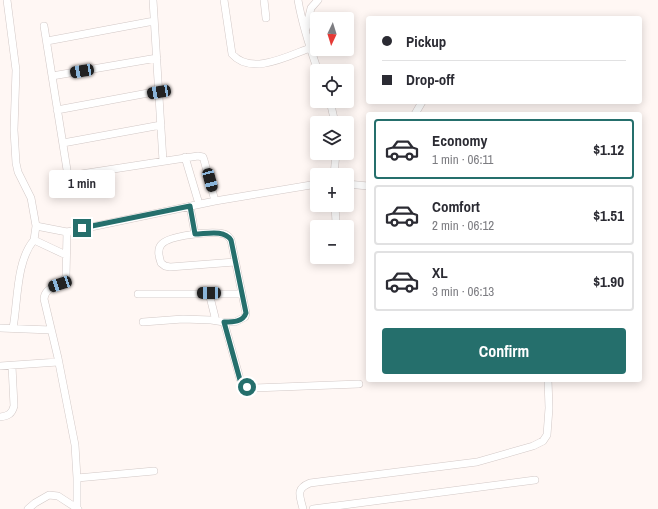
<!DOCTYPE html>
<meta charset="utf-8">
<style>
:root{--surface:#fff;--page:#f2f2f3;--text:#2b2b33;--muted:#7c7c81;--line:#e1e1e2;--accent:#256f6c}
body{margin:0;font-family:"Archivo Narrow",sans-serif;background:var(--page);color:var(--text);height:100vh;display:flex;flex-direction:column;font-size:15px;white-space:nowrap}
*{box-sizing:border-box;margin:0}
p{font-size:13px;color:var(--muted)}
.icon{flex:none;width:22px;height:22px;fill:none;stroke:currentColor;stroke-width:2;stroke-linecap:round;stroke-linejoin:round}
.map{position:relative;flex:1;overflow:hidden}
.side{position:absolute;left:366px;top:112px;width:276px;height:270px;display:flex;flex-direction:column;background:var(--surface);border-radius:4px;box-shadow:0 2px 10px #0003}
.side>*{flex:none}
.banner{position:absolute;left:366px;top:16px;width:276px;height:88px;border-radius:4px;box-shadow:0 2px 10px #0003;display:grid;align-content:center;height:88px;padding:0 16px;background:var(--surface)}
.needle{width:26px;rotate:184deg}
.controls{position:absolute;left:310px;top:12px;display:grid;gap:8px}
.controls a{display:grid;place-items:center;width:44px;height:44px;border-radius:4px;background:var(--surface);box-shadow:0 2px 10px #0003;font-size:20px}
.end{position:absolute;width:18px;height:18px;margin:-9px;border:5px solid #256f6c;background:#fff;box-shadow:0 0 0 2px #fff}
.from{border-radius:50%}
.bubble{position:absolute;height:28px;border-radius:4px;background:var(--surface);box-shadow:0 2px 10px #0003;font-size:13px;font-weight:700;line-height:28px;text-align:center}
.car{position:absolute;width:12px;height:24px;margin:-12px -6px;border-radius:5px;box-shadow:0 0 3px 1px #0007;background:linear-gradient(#222 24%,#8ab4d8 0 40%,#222 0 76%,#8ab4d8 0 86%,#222 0)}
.banner b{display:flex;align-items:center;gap:14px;height:38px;font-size:15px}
.banner b+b{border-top:1px solid var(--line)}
.banner i{width:10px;height:10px;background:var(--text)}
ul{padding:7px 0 0;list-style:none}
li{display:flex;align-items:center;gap:12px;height:60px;margin:0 8px 6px;padding:0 8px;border:2px solid var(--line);border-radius:4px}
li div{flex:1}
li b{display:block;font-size:15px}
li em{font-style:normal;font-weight:700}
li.active{border-color:var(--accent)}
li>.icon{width:36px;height:36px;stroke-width:1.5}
.button{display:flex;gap:8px;margin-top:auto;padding:8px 16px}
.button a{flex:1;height:46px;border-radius:4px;background:var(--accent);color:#fff;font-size:16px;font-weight:700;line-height:46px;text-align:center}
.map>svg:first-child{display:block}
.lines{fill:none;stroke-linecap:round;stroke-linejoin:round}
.minor-casing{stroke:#d2c8c6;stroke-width:8}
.minor{stroke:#fff;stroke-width:7}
.route{stroke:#256f6c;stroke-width:5}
</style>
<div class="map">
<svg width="658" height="509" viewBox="0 0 658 509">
<rect width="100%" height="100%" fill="#fff7f4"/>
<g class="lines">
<g class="minor-casing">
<path id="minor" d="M 7,0 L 16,70 L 14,130 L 16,163 L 18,172 L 31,198 L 36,226 L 34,240
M 153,0 L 163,161
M 224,0 L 232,54 C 251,76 288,56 310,48
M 264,0 L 266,18
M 298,0 C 302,24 310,48 318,71
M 44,26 L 68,176 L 198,156 L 203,157 L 204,160 L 215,201
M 306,29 L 311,8 L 318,0
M 47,41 L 154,21
M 52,76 L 157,58
M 330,101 L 335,123
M 57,110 L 159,91
M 415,114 L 422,102
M 63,143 L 161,125
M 185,157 L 199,204
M 334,175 L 336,153
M 347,184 L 368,186
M 335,205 L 336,223
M 190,206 L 195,234
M 36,226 L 67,232
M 209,293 L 216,321
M 138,294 L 242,294
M 143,322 L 183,319 L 211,320 L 224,322 L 235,322 L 245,317 L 246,313 L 231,240 C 229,237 228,235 224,234 C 213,231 168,235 161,245 C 157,250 159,257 161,263 L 165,266 L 170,267 L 235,262
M 224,322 L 240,379 L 244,385 L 253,388 L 359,384
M 0,328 L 51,330
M 13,328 C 18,301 16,261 34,240 L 66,255
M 0,366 L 58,362
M 0,417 C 8,416 12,414 14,406 L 12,366
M 77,478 L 154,471
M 77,508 L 77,478 L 75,445 L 58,358 L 44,299 C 45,285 61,288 66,277 L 67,232 L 215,201 L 317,184
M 28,509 L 35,503 L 49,495 L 58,496 L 78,509
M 303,509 C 300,496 295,489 310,483 L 477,462 L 533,446 L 543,441 L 547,435 L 549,408 L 548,380
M 313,509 L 535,480"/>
</g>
<use href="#minor" class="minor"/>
</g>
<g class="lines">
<path class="route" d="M 82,228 L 190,206 L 195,234 C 206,234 224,229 231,240 L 246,313 C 243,322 233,322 224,322 L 240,380 L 244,386 L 247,387"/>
</g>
</svg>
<div class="controls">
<a><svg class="needle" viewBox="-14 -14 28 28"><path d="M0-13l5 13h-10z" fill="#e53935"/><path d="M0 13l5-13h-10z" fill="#7c7c81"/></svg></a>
<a><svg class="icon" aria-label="locate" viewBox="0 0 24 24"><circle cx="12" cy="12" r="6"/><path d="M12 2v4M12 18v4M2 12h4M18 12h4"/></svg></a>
<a><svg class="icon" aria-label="layers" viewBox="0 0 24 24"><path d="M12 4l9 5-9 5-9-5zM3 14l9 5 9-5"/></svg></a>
<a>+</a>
<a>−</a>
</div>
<i class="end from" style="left:247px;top:387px"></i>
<i class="end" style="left:82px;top:228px"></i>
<div class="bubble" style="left:49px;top:170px;width:66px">1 min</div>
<i class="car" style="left:82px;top:71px;rotate:260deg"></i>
<i class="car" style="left:159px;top:92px;rotate:260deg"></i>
<i class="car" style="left:210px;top:180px;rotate:165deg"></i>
<i class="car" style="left:60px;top:284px;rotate:252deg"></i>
<i class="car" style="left:209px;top:293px;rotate:270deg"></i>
<div class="banner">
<b><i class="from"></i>Pickup</b>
<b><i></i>Drop-off</b>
</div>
<section class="side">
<ul>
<li class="active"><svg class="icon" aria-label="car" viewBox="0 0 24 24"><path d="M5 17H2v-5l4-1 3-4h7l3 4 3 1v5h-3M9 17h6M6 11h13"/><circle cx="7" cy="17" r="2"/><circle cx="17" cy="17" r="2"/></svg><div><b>Economy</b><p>1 min · 06:11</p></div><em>$1.12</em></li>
<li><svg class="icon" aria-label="car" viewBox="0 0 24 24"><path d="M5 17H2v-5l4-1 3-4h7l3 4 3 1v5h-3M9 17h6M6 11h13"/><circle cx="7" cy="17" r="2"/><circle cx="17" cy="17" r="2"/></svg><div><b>Comfort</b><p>2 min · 06:12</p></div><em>$1.51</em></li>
<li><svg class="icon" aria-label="car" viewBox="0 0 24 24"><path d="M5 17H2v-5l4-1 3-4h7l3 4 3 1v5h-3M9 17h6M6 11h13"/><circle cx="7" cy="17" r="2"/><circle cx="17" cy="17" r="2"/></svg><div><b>XL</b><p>3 min · 06:13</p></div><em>$1.90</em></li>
</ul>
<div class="button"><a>Confirm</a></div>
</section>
</div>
